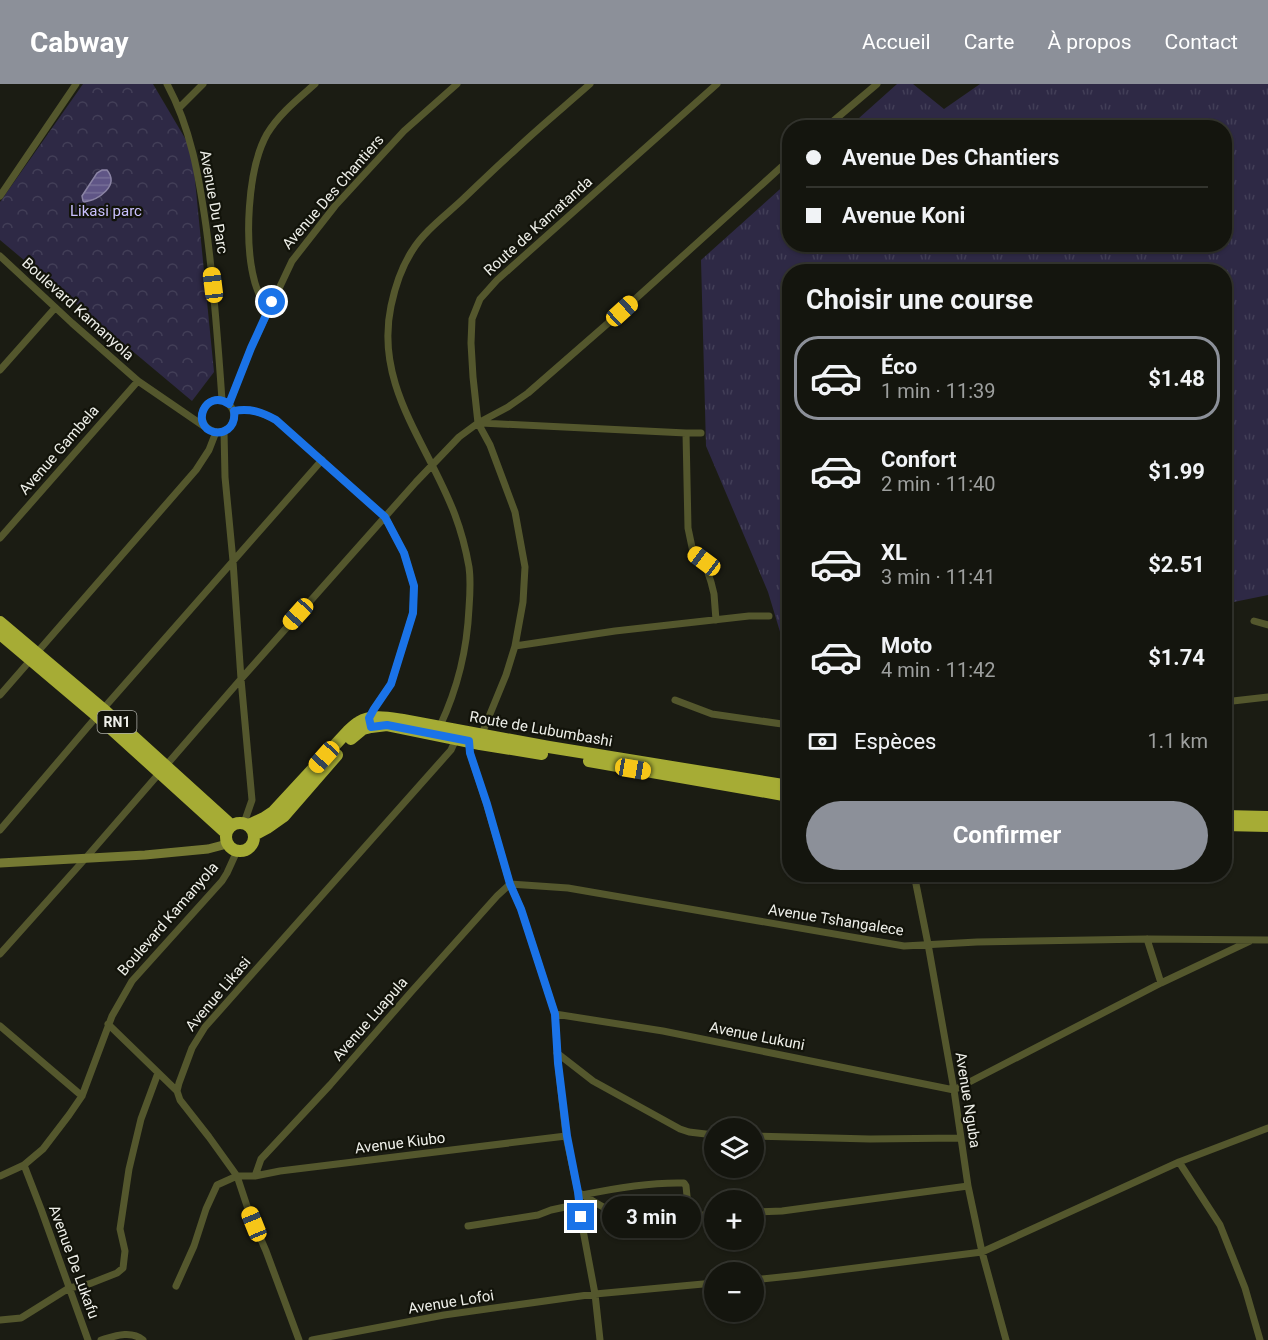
<!DOCTYPE html>
<html lang="fr">
<meta charset="utf-8">
<style>
:root{--surface:#14150e;--page:#1d1e17;--text:#f1f3f6;--muted:#9d9f9e;--line:#33342e;--accent:#8c9099}
body{margin:0;font-family:Roboto,sans-serif;background:var(--page);color:var(--text);height:100vh;display:flex;flex-direction:column;font-size:22px;white-space:nowrap}
*{box-sizing:border-box;margin:0}
p{font-size:20px;color:var(--muted)}
.icon{flex:none;width:33px;height:33px;fill:none;stroke:currentColor;stroke-width:2;stroke-linecap:round;stroke-linejoin:round}
.map{position:relative;flex:1;overflow:hidden}
.drawer{position:absolute;left:782px;top:180px;width:450px;height:618px;display:flex;flex-direction:column;background:var(--surface);border-radius:24px;box-shadow:0 2px 4px #0004,0 0 0 2px var(--line)}
.drawer>*{flex:none}
.top-card{position:absolute;left:782px;top:36px;width:450px;height:132px;border-radius:24px;box-shadow:0 2px 4px #0004,0 0 0 2px var(--line);display:grid;align-content:center;height:132px;padding:0 24px;background:var(--surface)}
.fabs{position:absolute;left:704px;top:1034px;display:grid;gap:12px}
.fabs a{display:grid;place-items:center;width:60px;height:60px;border-radius:50%;background:var(--surface);box-shadow:0 2px 4px #0004,0 0 0 2px var(--line);font-size:30px}
.end{position:absolute;width:27px;height:27px;margin:-14px;border:8px solid #1a73e8;background:#fff;box-shadow:0 0 0 3px #fff}
.from{border-radius:50%}
.bubble{position:absolute;height:42px;border-radius:21px;background:var(--surface);box-shadow:0 2px 4px #0004,0 0 0 2px var(--line);font-size:20px;font-weight:700;line-height:42px;text-align:center}
.car{position:absolute;width:18px;height:36px;margin:-18px -9px;border-radius:8px;box-shadow:0 0 4px 2px #0007;background:linear-gradient(#f5c518 24%,#345 0 40%,#f5c518 0 76%,#345 0 86%,#f5c518 0)}
.top-card b{display:flex;align-items:center;gap:21px;height:57px;font-size:22px}
.top-card b+b{border-top:2px solid var(--line)}
.top-card i{width:15px;height:15px;background:var(--text)}
ul{padding:0;list-style:none}
li{display:flex;align-items:center;gap:18px;height:84px;margin:0 12px 9px;padding:0 12px;border:3px solid transparent;border-radius:24px}
li div{flex:1}
li b{display:block;font-size:22px}
li em{font-style:normal;font-weight:700}
li.on{border-color:var(--accent)}
li>.icon{width:54px;height:54px;stroke-width:1.5}
h2{padding:0 24px;font-size:27px;line-height:72px}
.pay{display:flex;align-items:center;gap:15px;height:66px;padding:0 24px;font-size:22px}
.pay p{margin-inline-start:auto}
.action{display:flex;gap:12px;margin-top:auto;padding:12px 24px}
.action a{flex:1;height:69px;border-radius:36px;background:var(--accent);color:#fff;font-size:24px;font-weight:700;line-height:69px;text-align:center}
header{display:flex;align-items:center;gap:36px;box-sizing:border-box;height:84px;padding:0 30px;background:var(--accent);color:#fff}
header strong{font-size:28px}
nav{display:flex;gap:33px;margin-inline-start:auto;font-size:21px}
.map>svg:first-child{display:block}
.grass{fill:url(#grass-tufts)}
.park{fill:url(#park-crowns)}
.water{fill:url(#water-rules);stroke:#8a83a4;stroke-width:1.5}
.lines{fill:none;stroke-linecap:round;stroke-linejoin:round}
.street{stroke:#54572d;stroke-width:7}
.secondary{stroke:#757933;stroke-width:9}
.highway{stroke:#a6ac35;stroke-width:12}
.route{stroke:#1a73e8;stroke-width:8}
.labels{text-anchor:middle;dominant-baseline:central;stroke-width:4.5;stroke-linejoin:round;paint-order:stroke}
.shield{fill:#12130a;stroke:#acada6;stroke-width:1.5}
.shield-label{font-size:14px;font-weight:bold;fill:#eeefe9}
.street-label{font-size:15px;fill:#eeefe9;stroke:#12130a}
.park-label{font-size:15px;fill:#cac0fe;stroke:#12130a}
</style>
<header>
<strong>Cabway</strong>
<nav><a>Accueil</a><a>Carte</a><a>À propos</a><a>Contact</a></nav>
</header>
<div class="map">
<svg width="1268" height="1256" viewBox="0 0 1268 1256">
<defs>
<pattern id="grass-tufts" width="24" height="20" patternUnits="userSpaceOnUse" patternTransform="scale(1.5)"><rect width="24" height="20" fill="#2e2945"/><path d="M3 7l-1-3M5 7V3M7 7l1-3M15 17l-1-3M17 17v-4M19 17l1-3" fill="none" stroke="#423e57"/></pattern>
<pattern id="park-crowns" width="20" height="18" patternUnits="userSpaceOnUse" patternTransform="scale(1.5)"><rect width="20" height="18" fill="#2e2945"/><path d="M2 6a3 3 0 1 1 6 0M12 15a3 3 0 1 1 6 0" fill="none" stroke="#423e57"/></pattern>
<pattern id="water-rules" width="6" height="5" patternUnits="userSpaceOnUse" patternTransform="scale(1.5)"><rect width="6" height="5" fill="#5f5586"/><path d="M0 2.5h6" fill="none" stroke="#766e97"/></pattern>
</defs>
<rect width="100%" height="100%" fill="#1b1c13"/>
<path class="grass" d="M 897,0 L 913,0 L 944,25 L 980,0 L 1268,0 L 1268,511 L 1224,520 L 1224,188 L 789,188 L 789,571 L 787,571 L 768,508 L 706,362 L 701,176 L 789,97 L 789,160 L 1224,160 L 1224,44 L 849,43 Z"/>
<path class="park" d="M 83,0 L 153,0 L 192,66 L 214,288 L 192,317 L 0,156 L 0,118 Z"/>
<path class="water" d="M 102,86 L 107,86 C 120,102 98,116 84,118 L 83,117 L 82,112 L 97,89 Z"/>
<g class="lines">
<path class="street" d="M 167,0 C 191,44 199,93 206,142 C 214,200 218,258 222,316
M 179,24 L 203,0
M 825,44 L 877,0
M 0,112 L 76,0
M 0,172 L 72,239 L 138,297 L 208,345
M 267,229 C 263,219 258,209 255,199 C 244,160 247,86 267,50 C 279,30 298,15 315,0
M 0,286 L 55,224
M202 332a16 16 0 1 1 32 0a16 16 0 1 1-32 0Z
M 229,320 L 251,264 L 292,177 L 335,122 L 404,47 L 457,0
M 234,327 C 251,324 261,328 276,336 L 385,433 L 404,469 L 414,502 L 413,529 L 391,600 L 374,625 L 370,635
M 481,339 L 686,349 L 701,349
M 224,347 L 225,393 L 233,477 L 241,595 L 252,716 L 244,739
M 686,349 L 688,444 L 693,468 L 704,477 L 711,498 L 714,510 L 716,536
M 0,454 L 138,297
M 1254,537 L 1268,541
M 515,562 L 615,547 L 749,532 L 769,532
M 0,611 L 196,386 L 209,366 L 216,348
M 675,616 L 712,630 L 789,641
M 1224,618 L 1268,613
M 440,642 C 458,603 467,567 469,524 C 470,510 471,497 469,483 C 466,466 461,447 455,431 C 429,361 374,302 391,222 C 395,203 401,184 412,167 C 423,148 446,131 462,116 C 479,100 495,84 512,69 C 537,45 564,23 590,0
M 481,652 L 506,591 L 515,562 L 523,518 L 525,483 L 515,428 L 490,361 L 478,339 L 473,293 L 471,259 L 472,235 L 480,215 L 497,196 L 717,0
M 469,657 L 470,669 L 487,721 L 510,800 L 521,825 L 555,930 L 558,979 L 566,1052 L 578,1108 L 583,1146 L 595,1210 L 600,1256
M 0,746 L 103,625 L 322,376
M 914,790 L 928,860 L 954,1006 L 968,1102 L 982,1168 L 1006,1256
M 1147,855 L 1161,899
M 0,870 L 84,776 L 241,595 L 416,398 L 459,353 L 478,339 L 508,323 L 528,309 L 622,227 L 789,76
M 555,930 L 663,947 L 954,1006 L 1161,899 L 1250,857
M 108,940 L 177,1007
M 0,942 L 82,1012
M 557,969 L 593,997 L 680,1045 L 689,1048 L 714,1051
M 753,1052 L 870,1055 L 961,1054
M 1179,1078 L 1220,1141 L 1245,1204 L 1260,1256
M 24,1081 L 41,1125 L 88,1256
M 0,1092 L 24,1081 L 43,1065 L 69,1031 L 82,1012 L 112,932 L 132,897 L 222,797 L 227,789 L 237,767
M 255,1092 L 261,1075 L 330,1001 L 412,907 L 497,812 L 510,800 L 568,804 L 904,862 L 977,858 L 1147,855 L 1268,856
M 578,1108 C 592,1116 608,1128 624,1132 C 647,1138 690,1132 714,1130
M 582,1111 C 615,1104 650,1098 684,1099 L 686,1102 L 689,1132
M 753,1128 L 782,1127 L 968,1102
M 468,1142 L 538,1131 L 551,1126 L 579,1120
M 753,1196 L 800,1191 L 982,1168 L 1179,1078 L 1268,1044
M 176,1202 L 194,1162 L 206,1125 L 217,1101 L 237,1092 L 255,1092 L 280,1087 L 566,1052
M 0,1236 L 21,1234 L 69,1204 L 89,1200 L 117,1189 L 123,1184 L 125,1167 L 120,1145 L 129,1085 L 141,1035 L 158,989
M 101,1256 C 115,1252 131,1246 143,1256
M 299,1256 L 266,1167 L 249,1128 L 237,1092 L 209,1053 L 180,1016 L 177,1007 L 179,999 L 192,964 L 205,943 L 451,666 L 456,655
M 312,1256 L 444,1231 L 595,1210 L 714,1199"/>
<path class="secondary" d="M 0,779 L 145,771 L 208,765 L 227,760"/>
<path class="highway" d="M 0,538 L 103,625 L 231,741
M 0,550 L 97,632 L 226,749
M 351,655 L 363,645 L 371,643 L 387,641 L 480,660 L 542,670
M 589,677 L 789,712
M 1224,732 L 1268,733
M226 753a14 14 0 1 1 28 0a14 14 0 1 1-28 0Z
M 249,741 L 264,734 L 273,728 L 348,647 C 351,644 355,640 359,638 C 371,630 390,634 403,636 L 549,663 L 789,702
M 1224,741 L 1268,742
M 254,751 L 267,744 L 284,732 L 337,671"/>
</g>
<g class="lines">
<path class="route" d="M 272,218 L 251,264 L 229,320 C 205,304 190,342 214,348 C 219,349 224,348 228,345 C 234,340 235,334 234,327 C 250,324 262,328 276,336 L 385,433 L 404,469 L 414,502 L 413,529 L 391,600 L 374,625 L 369,634 L 371,643 L 387,641 L 469,657 L 470,669 L 487,720 L 510,800 L 521,825 L 555,930 L 558,979 L 567,1052 L 578,1108 L 581,1133"/>
</g>
<g class="labels">
<rect class="shield" x="97.5" y="627" width="39" height="22" rx="4.5"/>
<g class="shield-label">
<text x="117" y="638">RN1</text>
</g>
<g class="street-label">
<text transform="translate(333 108) rotate(-49)">Avenue Des Chantiers</text>
<text transform="translate(214 118) rotate(80)">Avenue Du Parc</text>
<text transform="translate(538 142) rotate(-42)">Route de Kamatanda</text>
<text transform="translate(78 225) rotate(42)">Boulevard Kamanyola</text>
<text transform="translate(59 366) rotate(-49)">Avenue Gambela</text>
<text transform="translate(541 645) rotate(10)">Route de Lubumbashi</text>
<text transform="translate(168 835) rotate(-49)">Boulevard Kamanyola</text>
<text transform="translate(836 836) rotate(9)">Avenue Tshangalece</text>
<text transform="translate(218 910) rotate(-50)">Avenue Likasi</text>
<text transform="translate(370 935) rotate(-49)">Avenue Luapula</text>
<text transform="translate(757 952) rotate(11)">Avenue Lukuni</text>
<text transform="translate(968 1016) rotate(81)">Avenue Nguba</text>
<text transform="translate(400 1059) rotate(-7)">Avenue Kiubo</text>
<text transform="translate(74 1178) rotate(70)">Avenue De Lukafu</text>
<text transform="translate(451 1218) rotate(-9)">Avenue Lofoi</text>
</g>
<g class="park-label">
<text x="106" y="127">Likasi parc</text>
</g>
</g>
</svg>
<div class="fabs">
<a><svg class="icon" aria-label="layers" viewBox="0 0 24 24"><path d="M12 4l9 5-9 5-9-5zM3 14l9 5 9-5"/></svg></a>
<a>+</a>
<a>−</a>
</div>
<i class="end from" style="left:272px;top:218px"></i>
<i class="end" style="left:581px;top:1133px"></i>
<div class="bubble" style="left:602px;top:1112px;width:99px">3 min</div>
<i class="car" style="left:213px;top:201px;rotate:353deg"></i>
<i class="car" style="left:622px;top:227px;rotate:48deg"></i>
<i class="car" style="left:704px;top:477px;rotate:307deg"></i>
<i class="car" style="left:298px;top:530px;rotate:222deg"></i>
<i class="car" style="left:324px;top:673px;rotate:222deg"></i>
<i class="car" style="left:633px;top:685px;rotate:100deg"></i>
<i class="car" style="left:254px;top:1140px;rotate:338deg"></i>
<div class="top-card">
<b><i class="from"></i>Avenue Des Chantiers</b>
<b><i></i>Avenue Koni</b>
</div>
<section class="drawer">
<h2>Choisir une course</h2>
<ul>
<li class="on"><svg class="icon" aria-label="car" viewBox="0 0 24 24"><path d="M5 17H2v-5l4-1 3-4h7l3 4 3 1v5h-3M9 17h6M6 11h13"/><circle cx="7" cy="17" r="2"/><circle cx="17" cy="17" r="2"/></svg><div><b>Éco</b><p>1 min · 11:39</p></div><em>$1.48</em></li>
<li><svg class="icon" aria-label="car" viewBox="0 0 24 24"><path d="M5 17H2v-5l4-1 3-4h7l3 4 3 1v5h-3M9 17h6M6 11h13"/><circle cx="7" cy="17" r="2"/><circle cx="17" cy="17" r="2"/></svg><div><b>Confort</b><p>2 min · 11:40</p></div><em>$1.99</em></li>
<li><svg class="icon" aria-label="car" viewBox="0 0 24 24"><path d="M5 17H2v-5l4-1 3-4h7l3 4 3 1v5h-3M9 17h6M6 11h13"/><circle cx="7" cy="17" r="2"/><circle cx="17" cy="17" r="2"/></svg><div><b>XL</b><p>3 min · 11:41</p></div><em>$2.51</em></li>
<li><svg class="icon" aria-label="car" viewBox="0 0 24 24"><path d="M5 17H2v-5l4-1 3-4h7l3 4 3 1v5h-3M9 17h6M6 11h13"/><circle cx="7" cy="17" r="2"/><circle cx="17" cy="17" r="2"/></svg><div><b>Moto</b><p>4 min · 11:42</p></div><em>$1.74</em></li>
</ul>
<div class="pay"><svg class="icon" aria-label="cash" viewBox="0 0 24 24"><path d="M3 7h18v10H3z"/><circle cx="12" cy="12" r="2"/></svg>Espèces<p>1.1 km</p></div>
<div class="action"><a>Confirmer</a></div>
</section>
</div>
